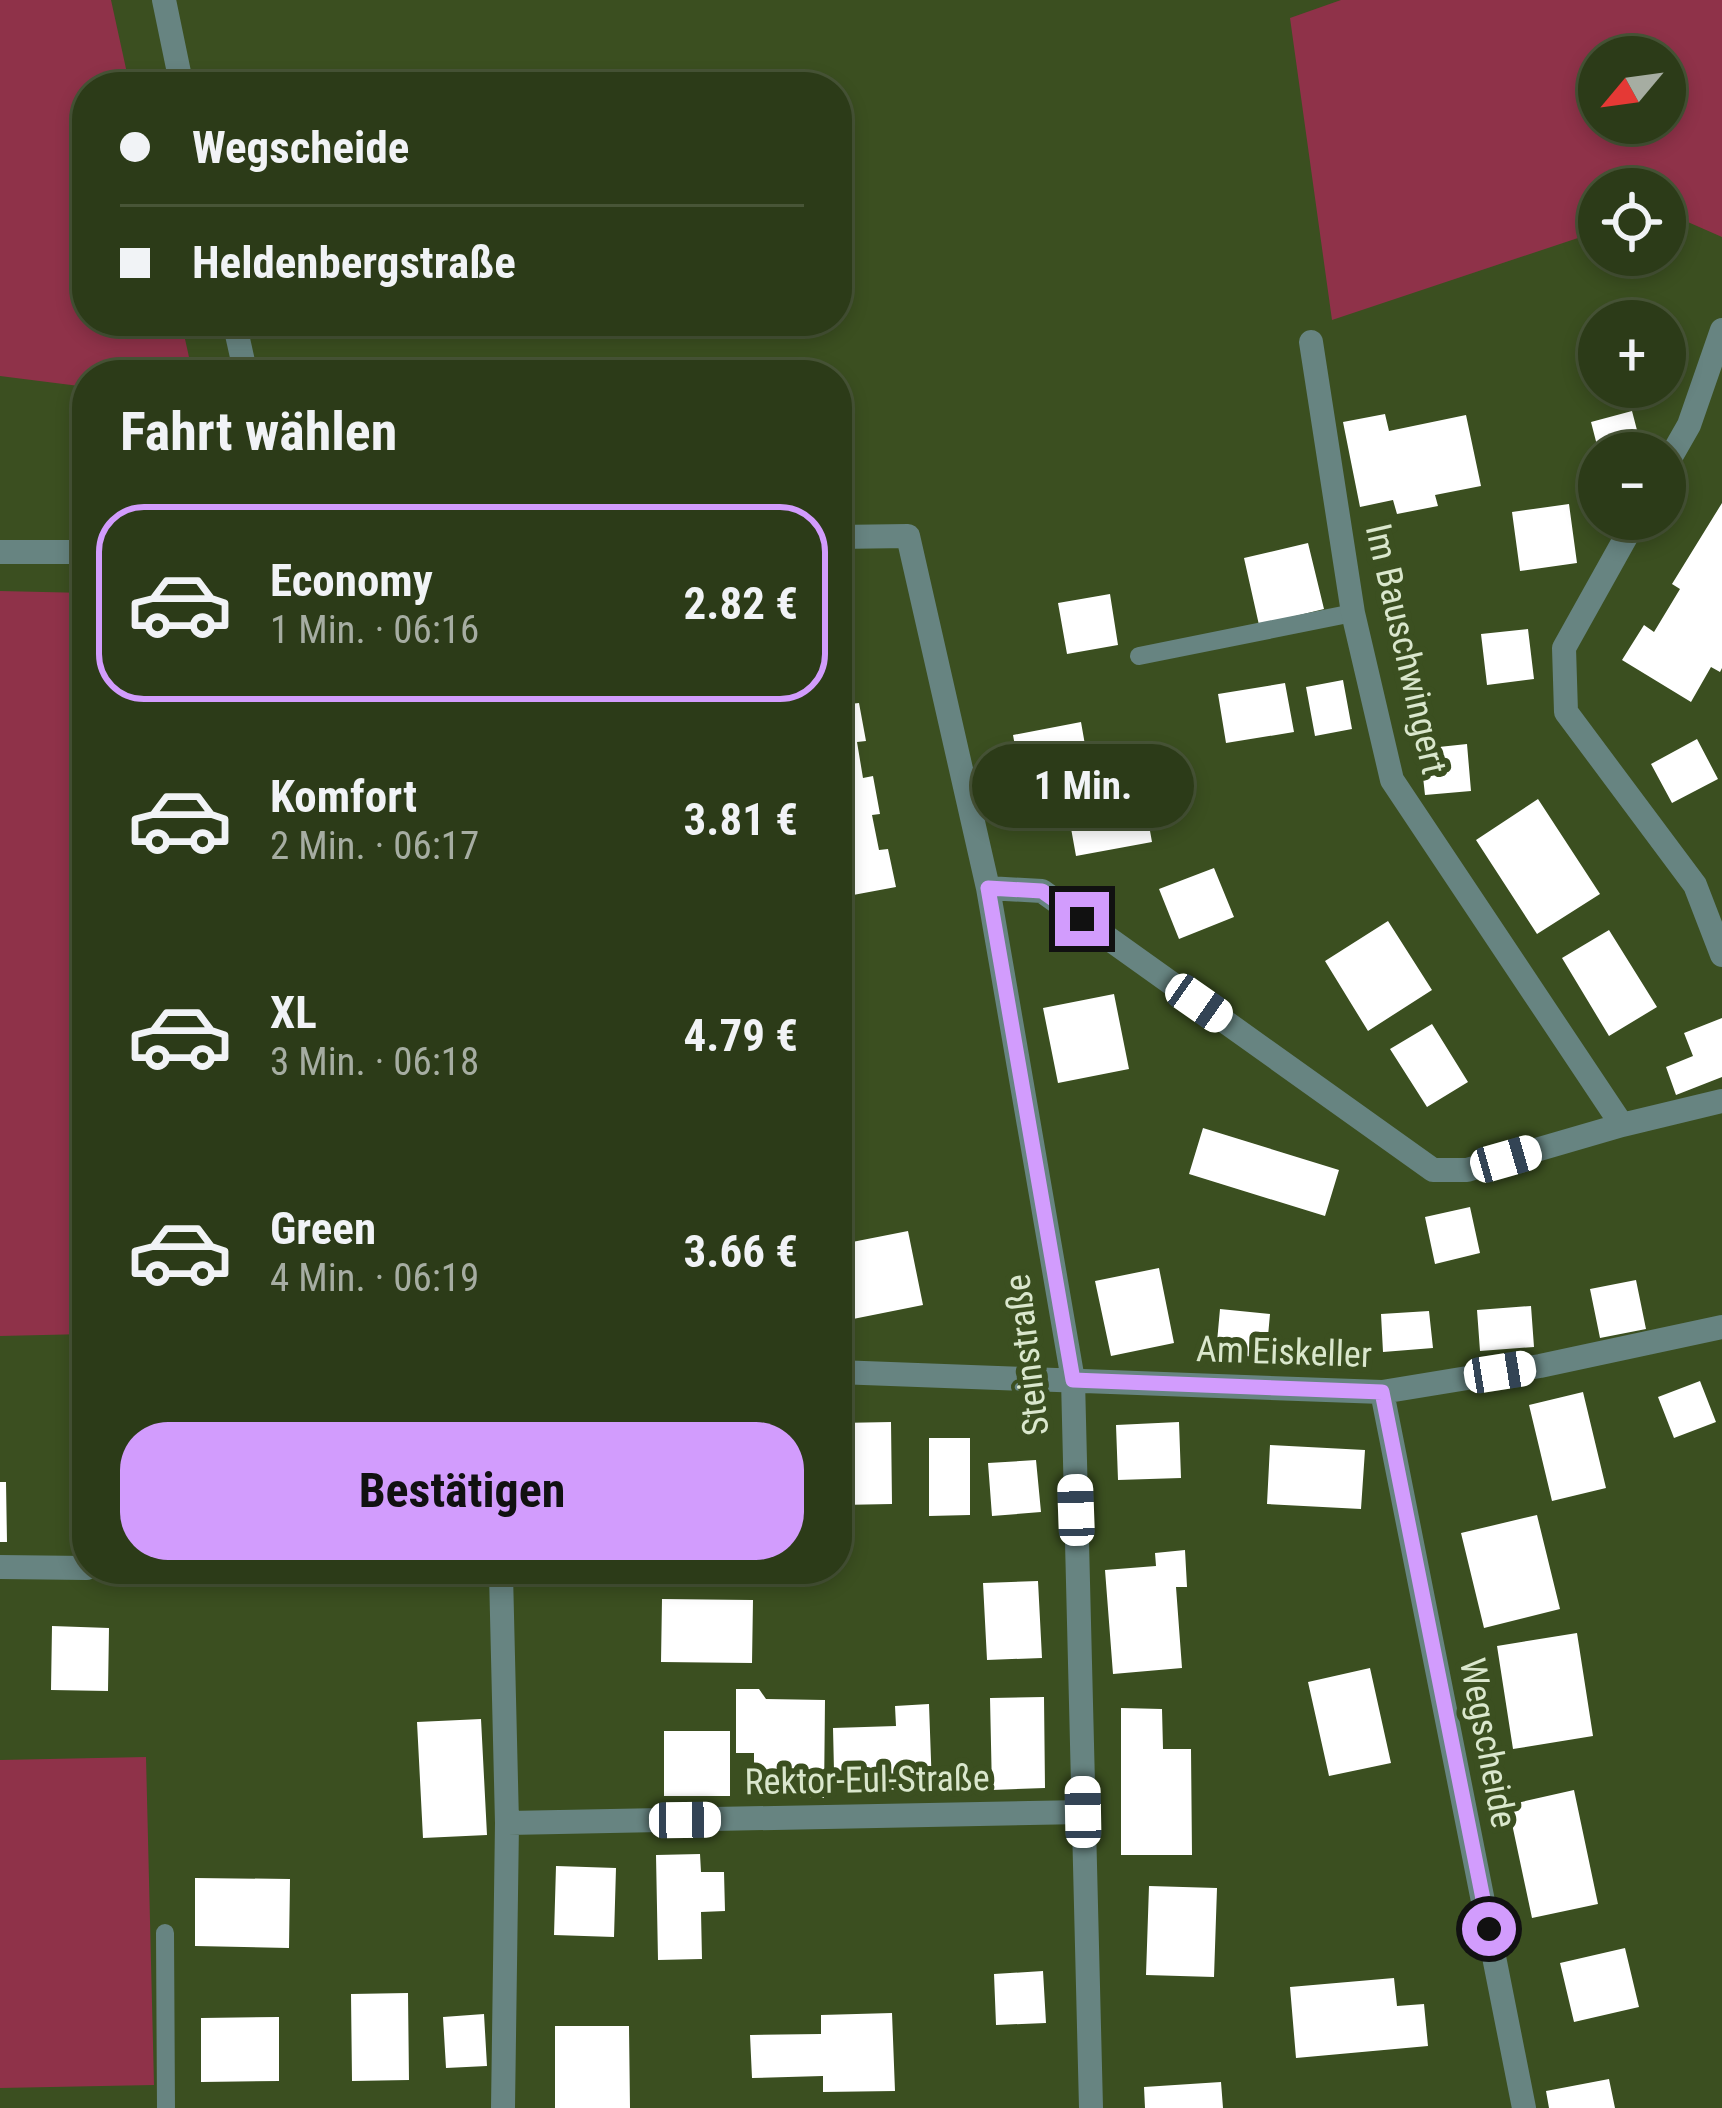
<!DOCTYPE html>
<html lang="de">
<meta charset="utf-8">
<style>
:root{--surface:#2c3b18;--page:#384625;--text:#f1f3f6;--muted:#a6ada2;--line:#485537;--accent:#d29cfd}
body{margin:0;font-family:"Roboto Condensed",sans-serif;background:var(--page);color:var(--text);height:100vh;display:flex;flex-direction:column;font-size:45px;white-space:nowrap}
*{box-sizing:border-box;margin:0}
p{font-size:39px;color:var(--muted)}
.icon{flex:none;width:66px;height:66px;fill:none;stroke:currentColor;stroke-width:2;stroke-linecap:round;stroke-linejoin:round}
.map{position:relative;flex:1;overflow:hidden}
.details{position:absolute;left:72px;top:360px;width:780px;height:1224px;display:flex;flex-direction:column;background:var(--surface);border-radius:48px;box-shadow:0 6px 18px #0003,0 0 0 3px var(--line)}
.details>*{flex:none}
.top-card{position:absolute;left:72px;top:72px;width:780px;height:264px;border-radius:48px;box-shadow:0 6px 18px #0003,0 0 0 3px var(--line);display:grid;align-content:center;height:264px;padding:0 48px;background:var(--surface)}
.needle{width:78px;rotate:241deg}
.tools{position:absolute;left:1578px;top:36px;display:grid;gap:24px}
.tools a{display:grid;place-items:center;width:108px;height:108px;border-radius:50%;background:var(--surface);box-shadow:0 6px 18px #0003,0 0 0 3px var(--line);font-size:60px}
.end{position:absolute;width:54px;height:54px;margin:-27px;border:15px solid #d29cfd;background:#111;box-shadow:0 0 0 6px #111}
.from{border-radius:50%}
.bubble{position:absolute;height:84px;border-radius:42px;background:var(--surface);box-shadow:0 6px 18px #0003,0 0 0 3px var(--line);font-size:39px;font-weight:700;line-height:84px;text-align:center}
.car{position:absolute;width:36px;height:72px;margin:-36px -18px;border-radius:15px;box-shadow:0 0 9px 3px #0007;background:linear-gradient(#fff 24%,#345 0 40%,#fff 0 76%,#345 0 86%,#fff 0)}
.top-card b{display:flex;align-items:center;gap:42px;height:114px;font-size:45px}
.top-card b+b{border-top:3px solid var(--line)}
.top-card i{width:30px;height:30px;background:var(--text)}
ul{padding:0;list-style:none}
li{display:flex;align-items:center;gap:36px;height:198px;margin:0 24px 18px;padding:0 24px;border:6px solid transparent;border-radius:48px}
li div{flex:1}
li b{display:block;font-size:45px}
li em{font-style:normal;font-weight:700}
li.current{border-color:var(--accent)}
li>.icon{width:108px;height:108px;stroke-width:1.5}
h2{padding:0 48px;font-size:54px;line-height:144px}
.button{display:flex;gap:24px;margin-top:auto;padding:24px 48px}
.button a{flex:1;height:138px;border-radius:48px;background:var(--accent);color:#111;font-size:48px;font-weight:700;line-height:138px;text-align:center}
.map>svg:first-child{display:block}
.green{fill:#8f3249;fill-rule:evenodd}
.building{fill:#fff}
.lines{fill:none;stroke-linecap:round;stroke-linejoin:round}
.lane{stroke:#678481;stroke-width:18}
.street{stroke:#678481;stroke-width:24}
.route{stroke:#d29cfd;stroke-width:15}
.labels{text-anchor:middle;dominant-baseline:central;stroke-width:12;stroke-linejoin:round;paint-order:stroke}
.street-label{font-size:36px;fill:#dae7cd;stroke:#3b4f20}
</style>
<div class="map">
<svg width="1722" height="2108" viewBox="0 0 1722 2108">
<rect width="100%" height="100%" fill="#3b4f20"/>
<path class="green" d="M 0,0 L 111,0 L 130,87 L 87,87 L 87,321 L 181,321 L 193,375 L 87,375 L 87,387 L 0,376 Z
M 1341,0 L 1722,0 L 1722,237 L 1665,212 L 1665,189 L 1599,189 L 1599,231 L 1332,320 L 1290,18 ZM 1599,57 L 1665,57 L 1665,123 L 1599,123 Z
M 0,591 L 87,593 L 87,1334 L 0,1336 Z
M 146,1757 L 154,2085 L 0,2088 L 0,1760 Z"/>
<path class="building" d="M 1632,411 L 1643,453 L 1599,453 L 1591,422 Z
M 1385,414 L 1389,431 L 1466,415 L 1481,486 L 1435,495 L 1438,506 L 1397,514 L 1393,500 L 1360,507 L 1343,422 Z
M 1722,503 L 1722,668 L 1720,672 L 1711,667 L 1691,702 L 1622,660 L 1644,625 L 1654,632 L 1680,589 L 1672,584 Z
M 1569,504 L 1577,563 L 1520,571 L 1512,512 Z
M 1308,543 L 1324,609 L 1259,625 L 1244,558 Z
M 1110,594 L 1118,645 L 1067,654 L 1058,603 Z
M 1528,629 L 1534,679 L 1487,685 L 1481,634 Z
M 843,669 L 849,704 L 859,703 L 866,741 L 857,742 L 863,778 L 873,776 L 880,814 L 872,815 L 879,850 L 888,849 L 896,887 L 837,898 L 837,670 Z
M 1343,680 L 1352,729 L 1315,736 L 1306,687 Z
M 1285,683 L 1294,732 L 1226,743 L 1218,694 Z
M 1081,722 L 1091,779 L 1023,791 L 1013,735 Z
M 1697,739 L 1718,779 L 1672,803 L 1651,764 Z
M 1467,744 L 1471,791 L 1425,795 L 1420,749 Z
M 1143,792 L 1152,842 L 1076,856 L 1067,806 Z
M 1538,799 L 1600,894 L 1537,934 L 1476,840 Z
M 1214,868 L 1234,917 L 1179,939 L 1159,889 Z
M 1388,921 L 1432,990 L 1368,1031 L 1325,961 Z
M 1609,930 L 1657,1007 L 1609,1036 L 1562,958 Z
M 837,974 L 851,1020 L 837,1024 Z
M 1114,994 L 1129,1069 L 1058,1083 L 1043,1008 Z
M 1722,1018 L 1722,1077 L 1676,1095 L 1666,1067 L 1693,1056 L 1684,1033 Z
M 1432,1024 L 1468,1082 L 1427,1107 L 1390,1049 Z
M 1203,1128 L 1339,1170 L 1325,1216 L 1189,1174 Z
M 1470,1207 L 1480,1253 L 1435,1264 L 1425,1217 Z
M 908,1231 L 923,1305 L 843,1321 L 837,1292 L 837,1245 Z
M 1159,1268 L 1174,1343 L 1111,1356 L 1095,1281 Z
M 1636,1280 L 1646,1329 L 1600,1338 L 1590,1289 Z
M 1531,1306 L 1534,1347 L 1480,1351 L 1477,1310 Z
M 1220,1309 L 1270,1314 L 1266,1358 L 1216,1353 Z
M 1429,1311 L 1433,1348 L 1383,1352 L 1381,1314 Z
M 1700,1381 L 1716,1422 L 1674,1438 L 1658,1397 Z
M 1583,1392 L 1606,1488 L 1552,1501 L 1529,1405 Z
M 891,1422 L 892,1504 L 840,1505 L 839,1423 Z
M 1179,1422 L 1181,1478 L 1118,1480 L 1116,1425 Z
M 929,1438 L 970,1438 L 970,1515 L 929,1516 Z
M 1270,1445 L 1365,1450 L 1361,1509 L 1267,1504 Z
M 1036,1460 L 1041,1512 L 992,1516 L 988,1463 Z
M 0,1482 L 6,1482 L 7,1542 L 0,1542 Z
M 1537,1515 L 1560,1609 L 1484,1628 L 1461,1533 Z
M 1185,1550 L 1187,1587 L 1176,1587 L 1182,1668 L 1113,1674 L 1105,1570 L 1156,1566 L 1155,1553 Z
M 1038,1581 L 1042,1658 L 987,1660 L 983,1583 Z
M 662,1599 L 753,1600 L 752,1663 L 661,1662 Z
M 52,1626 L 109,1628 L 108,1691 L 51,1690 Z
M 1577,1633 L 1593,1736 L 1513,1749 L 1497,1646 Z
M 1370,1668 L 1391,1763 L 1329,1776 L 1308,1682 Z
M 736,1689 L 759,1689 L 766,1699 L 825,1700 L 824,1798 L 754,1798 L 754,1753 L 736,1753 Z
M 1044,1697 L 1045,1788 L 992,1790 L 990,1698 Z
M 929,1704 L 932,1788 L 860,1791 L 860,1770 L 834,1771 L 833,1728 L 896,1726 L 895,1706 Z
M 1121,1708 L 1162,1709 L 1163,1749 L 1191,1749 L 1192,1855 L 1121,1855 Z
M 481,1719 L 487,1835 L 423,1838 L 417,1722 Z
M 664,1731 L 730,1731 L 730,1796 L 664,1796 Z
M 1574,1790 L 1598,1904 L 1532,1918 L 1508,1805 Z
M 700,1854 L 701,1872 L 724,1872 L 725,1911 L 701,1912 L 702,1959 L 658,1960 L 656,1855 Z
M 556,1866 L 616,1868 L 614,1937 L 554,1935 Z
M 195,1878 L 290,1879 L 289,1948 L 195,1946 Z
M 1149,1886 L 1217,1888 L 1214,1977 L 1146,1975 Z
M 1625,1948 L 1639,2007 L 1574,2022 L 1560,1963 Z
M 1043,1971 L 1046,2023 L 996,2025 L 994,1974 Z
M 1394,1978 L 1397,2006 L 1424,2004 L 1428,2046 L 1296,2058 L 1290,1987 Z
M 408,1993 L 409,2080 L 352,2081 L 351,1994 Z
M 892,2013 L 895,2091 L 823,2092 L 823,2076 L 752,2078 L 750,2035 L 821,2034 L 821,2015 Z
M 484,2014 L 487,2066 L 446,2068 L 443,2017 Z
M 279,2017 L 279,2081 L 201,2082 L 201,2018 Z
M 555,2026 L 629,2026 L 630,2108 L 555,2108 Z
M 1609,2079 L 1615,2108 L 1549,2108 L 1546,2091 Z
M 1221,2082 L 1223,2108 L 1145,2108 L 1144,2087 Z"/>
<g class="lines">
<path class="lane" d="M 1139,656 L 1353,613
M 165,1933 L 166,2108"/>
<path class="street" d="M 164,0 L 182,87
M 234,321 L 246,375
M 1311,342 L 1353,613 L 1392,780 L 1622,1125
M 1665,467 L 1689,425 L 1722,330
M 1636,519 L 1564,648 L 1566,712 L 1695,885 L 1722,955
M 837,537 L 908,536 L 988,888 L 1073,1380 L 1091,2108
M 0,552 L 87,552
M 988,888 L 1042,891 L 1433,1170 L 1467,1170 L 1622,1125 L 1722,1101
M 837,1372 L 1382,1392 L 1540,1366 L 1722,1327
M 1382,1392 L 1524,2108
M 0,1567 L 87,1568
M 145,1569 L 501,1574 L 590,1569
M 501,1574 L 507,1823 L 503,2108
M 507,1823 L 1083,1812"/>
</g>
<g class="lines">
<path class="route" d="M 1082,919 L 1042,891 L 988,888 L 1073,1380 L 1382,1392 L 1489,1929"/>
</g>
<g class="labels">
<g class="street-label">
<text transform="translate(1406 649) rotate(77)">Im Bauschwingert</text>
<text transform="translate(1284 1352) rotate(2)">Am Eiskeller</text>
<text transform="translate(1027 1355) rotate(-97)">Steinstraße</text>
<text transform="translate(1488 1743) rotate(79)">Wegscheide</text>
<text transform="translate(867 1780) rotate(-1)">Rektor-Eul-Straße</text>
</g>
</g>
</svg>
<div class="tools">
<a><svg class="needle" viewBox="-14 -14 28 28"><path d="M0-13l5 13h-10z" fill="#e53935"/><path d="M0 13l5-13h-10z" fill="#a6ada2"/></svg></a>
<a><svg class="icon" aria-label="locate" viewBox="0 0 24 24"><circle cx="12" cy="12" r="6"/><path d="M12 2v4M12 18v4M2 12h4M18 12h4"/></svg></a>
<a>+</a>
<a>−</a>
</div>
<i class="end from" style="left:1489px;top:1929px"></i>
<i class="end" style="left:1082px;top:919px"></i>
<div class="bubble" style="left:972px;top:744px;width:222px">1 Min.</div>
<i class="car" style="left:1199px;top:1003px;rotate:125deg"></i>
<i class="car" style="left:1506px;top:1159px;rotate:74deg"></i>
<i class="car" style="left:1500px;top:1372px;rotate:81deg"></i>
<i class="car" style="left:1076px;top:1510px;rotate:358deg"></i>
<i class="car" style="left:1083px;top:1812px;rotate:359deg"></i>
<i class="car" style="left:685px;top:1820px;rotate:89deg"></i>
<div class="top-card">
<b><i class="from"></i>Wegscheide</b>
<b><i></i>Heldenbergstraße</b>
</div>
<section class="details">
<h2>Fahrt wählen</h2>
<ul>
<li class="current"><svg class="icon" aria-label="car" viewBox="0 0 24 24"><path d="M5 17H2v-5l4-1 3-4h7l3 4 3 1v5h-3M9 17h6M6 11h13"/><circle cx="7" cy="17" r="2"/><circle cx="17" cy="17" r="2"/></svg><div><b>Economy</b><p>1 Min. · 06:16</p></div><em>2.82 €</em></li>
<li><svg class="icon" aria-label="car" viewBox="0 0 24 24"><path d="M5 17H2v-5l4-1 3-4h7l3 4 3 1v5h-3M9 17h6M6 11h13"/><circle cx="7" cy="17" r="2"/><circle cx="17" cy="17" r="2"/></svg><div><b>Komfort</b><p>2 Min. · 06:17</p></div><em>3.81 €</em></li>
<li><svg class="icon" aria-label="car" viewBox="0 0 24 24"><path d="M5 17H2v-5l4-1 3-4h7l3 4 3 1v5h-3M9 17h6M6 11h13"/><circle cx="7" cy="17" r="2"/><circle cx="17" cy="17" r="2"/></svg><div><b>XL</b><p>3 Min. · 06:18</p></div><em>4.79 €</em></li>
<li><svg class="icon" aria-label="car" viewBox="0 0 24 24"><path d="M5 17H2v-5l4-1 3-4h7l3 4 3 1v5h-3M9 17h6M6 11h13"/><circle cx="7" cy="17" r="2"/><circle cx="17" cy="17" r="2"/></svg><div><b>Green</b><p>4 Min. · 06:19</p></div><em>3.66 €</em></li>
</ul>
<div class="button"><a>Bestätigen</a></div>
</section>
</div>
